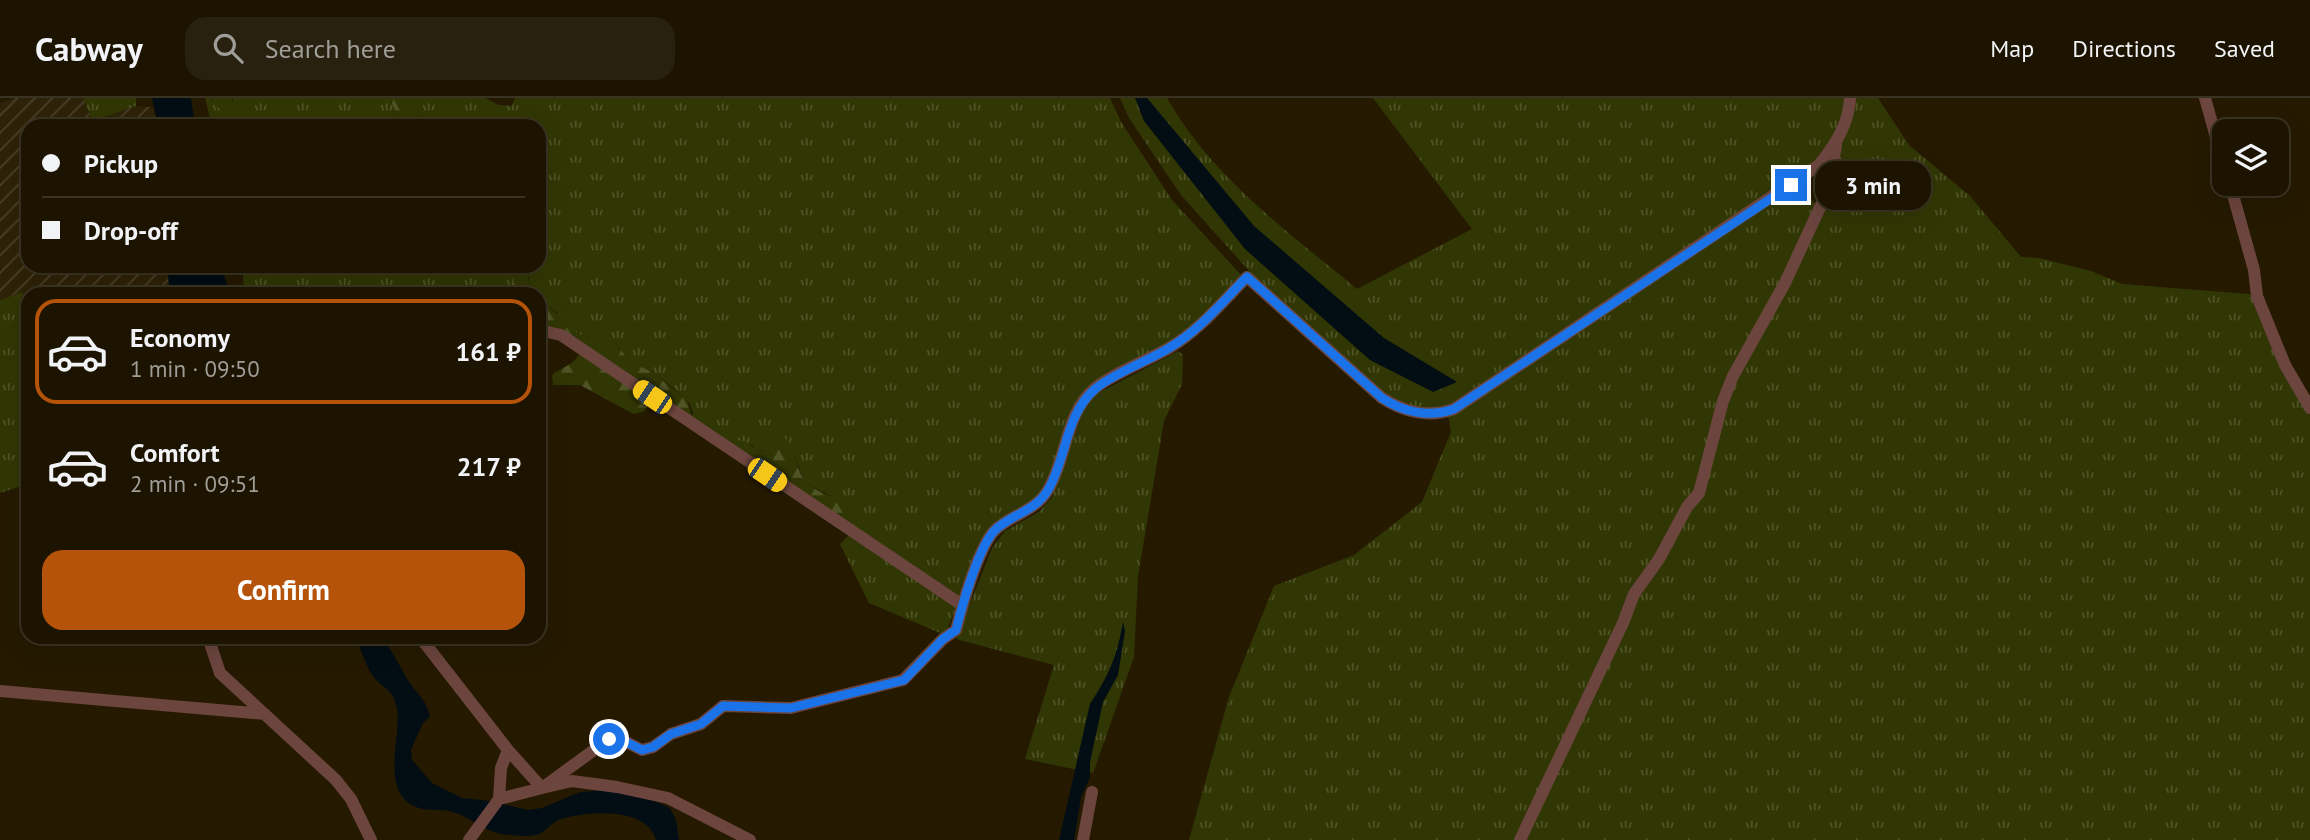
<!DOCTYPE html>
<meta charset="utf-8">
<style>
:root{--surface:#1c1400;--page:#29210f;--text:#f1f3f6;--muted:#a09e99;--line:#3a3322;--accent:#b45309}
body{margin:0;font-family:"PT Sans",sans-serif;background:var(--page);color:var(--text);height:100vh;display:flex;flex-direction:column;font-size:26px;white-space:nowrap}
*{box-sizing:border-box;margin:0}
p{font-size:23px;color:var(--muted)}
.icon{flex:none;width:38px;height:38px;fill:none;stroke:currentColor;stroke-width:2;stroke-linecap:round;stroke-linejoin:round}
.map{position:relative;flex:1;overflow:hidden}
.details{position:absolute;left:21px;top:189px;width:525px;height:357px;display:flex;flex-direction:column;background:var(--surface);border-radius:21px;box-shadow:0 7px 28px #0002,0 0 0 2px var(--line)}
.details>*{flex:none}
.banner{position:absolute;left:21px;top:21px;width:525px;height:154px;border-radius:21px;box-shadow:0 7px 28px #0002,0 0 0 2px var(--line);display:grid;align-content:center;height:154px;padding:0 21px;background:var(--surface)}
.controls{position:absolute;left:2212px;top:21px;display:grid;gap:14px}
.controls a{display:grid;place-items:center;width:77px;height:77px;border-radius:14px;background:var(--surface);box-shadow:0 7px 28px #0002,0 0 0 2px var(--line);font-size:35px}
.end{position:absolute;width:32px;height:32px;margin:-16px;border:9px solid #1a73e8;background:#fff;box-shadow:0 0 0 4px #fff}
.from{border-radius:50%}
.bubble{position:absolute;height:49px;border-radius:21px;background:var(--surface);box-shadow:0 7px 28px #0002,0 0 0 2px var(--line);font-size:23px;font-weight:800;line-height:49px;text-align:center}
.car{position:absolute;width:21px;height:42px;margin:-21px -10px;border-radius:9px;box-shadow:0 0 5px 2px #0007;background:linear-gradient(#f5c518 24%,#345 0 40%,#f5c518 0 76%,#345 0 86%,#f5c518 0)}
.banner b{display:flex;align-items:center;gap:24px;height:66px;font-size:26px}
.banner b+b{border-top:2px solid var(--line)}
.banner i{width:18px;height:18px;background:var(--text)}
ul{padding:12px 0 0;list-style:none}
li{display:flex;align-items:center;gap:21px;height:105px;margin:0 14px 10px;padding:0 7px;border:4px solid transparent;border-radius:21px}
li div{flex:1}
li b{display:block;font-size:26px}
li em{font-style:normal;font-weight:800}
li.active{border-color:var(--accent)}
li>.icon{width:63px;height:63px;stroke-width:1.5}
.primary-button{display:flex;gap:14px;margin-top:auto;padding:14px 21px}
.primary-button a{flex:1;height:80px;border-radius:21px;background:var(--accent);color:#fff;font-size:28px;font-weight:800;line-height:80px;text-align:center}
header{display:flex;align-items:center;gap:42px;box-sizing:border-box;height:98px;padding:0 35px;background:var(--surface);border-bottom:2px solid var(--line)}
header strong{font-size:33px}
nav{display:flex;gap:38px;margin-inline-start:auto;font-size:24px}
.search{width:490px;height:63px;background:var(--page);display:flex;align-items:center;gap:18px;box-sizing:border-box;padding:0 24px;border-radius:21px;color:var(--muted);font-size:26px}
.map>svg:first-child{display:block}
.industrial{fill:url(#industrial-furrows)}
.grass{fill:url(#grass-tufts)}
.forest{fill:url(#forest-firs)}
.water{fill:#020d14}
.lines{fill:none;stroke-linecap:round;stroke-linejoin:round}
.minor{stroke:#6c453f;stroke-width:12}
.route{stroke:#1a73e8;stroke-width:9}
</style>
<header>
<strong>Cabway</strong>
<div class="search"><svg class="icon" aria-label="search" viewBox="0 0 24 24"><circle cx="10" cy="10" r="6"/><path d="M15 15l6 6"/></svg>Search here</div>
<nav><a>Map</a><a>Directions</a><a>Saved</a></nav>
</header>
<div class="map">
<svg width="2310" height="742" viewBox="0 0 2310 742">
<defs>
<pattern id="industrial-furrows" width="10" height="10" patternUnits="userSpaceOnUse" patternTransform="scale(1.75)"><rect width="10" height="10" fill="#2e2308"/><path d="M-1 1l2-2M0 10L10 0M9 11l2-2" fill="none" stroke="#4c422b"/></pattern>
<pattern id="grass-tufts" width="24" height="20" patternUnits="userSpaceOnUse" patternTransform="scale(1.75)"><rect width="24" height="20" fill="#313704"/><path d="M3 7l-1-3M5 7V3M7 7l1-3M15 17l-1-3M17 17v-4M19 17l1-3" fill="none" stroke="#4f5427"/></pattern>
<pattern id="forest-firs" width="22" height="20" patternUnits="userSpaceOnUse" patternTransform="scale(1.75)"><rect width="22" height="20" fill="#313704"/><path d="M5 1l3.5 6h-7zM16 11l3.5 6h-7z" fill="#4f5427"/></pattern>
</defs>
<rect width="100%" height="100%" fill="#251a00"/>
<path class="industrial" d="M 14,0 L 83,0 L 93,23 L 136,8 L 153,9 L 158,28 L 28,28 L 28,168 L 167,168 L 170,196 L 28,196 L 28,207 L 22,194 L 0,202 L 0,5 Z"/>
<path class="grass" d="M 83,0 L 136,0 L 136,8 L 93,23 Z
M 205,0 L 211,0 L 212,3 L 233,4 L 233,0 L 390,0 L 401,28 L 212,28 Z
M 411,0 L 485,0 L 499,7 L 512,8 L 515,0 L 1110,0 L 1121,24 L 1172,102 L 1241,177 L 1186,235 L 1087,293 L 1047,393 L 982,446 L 945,537 L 869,505 L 840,446 L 852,434 L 835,400 L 811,388 L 803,380 L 792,350 L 769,352 L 765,354 L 755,351 L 752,347 L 726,348 L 689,323 L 693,315 L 690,306 L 675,291 L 652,274 L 631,264 L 614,244 L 577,236 L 556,214 L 539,202 L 539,196 L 531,195 C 529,185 527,177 532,168 L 539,168 L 539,154 L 547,139 L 543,133 L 539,133 L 539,28 L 419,28 L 420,20 Z
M 1120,0 L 1167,0 C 1211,78 1289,135 1357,191 L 1472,131 L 1373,0 L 1847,0 L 1844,18 L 1817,65 L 1445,310 L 1417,310 L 1384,297 L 1252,176 L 1181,97 L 1129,20 Z
M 1853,0 L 1878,0 L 1909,47 L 1970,98 L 2021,159 L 2039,160 L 2091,173 L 2122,186 L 2261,197 L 2290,265 L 2310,301 L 2310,742 L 1526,742 L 1638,498 L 1690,413 L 1725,304 L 1787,186 L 1839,45 Z
M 1792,94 L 1805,96 L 1817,107 L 1783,181 L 1731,275 L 1699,387 L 1667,433 L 1657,458 L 1618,527 L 1516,742 L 1189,742 L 1229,599 L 1274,488 L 1354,457 L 1422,404 L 1451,334 L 1448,317 L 1784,96 Z
M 238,168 L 520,168 L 515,192 L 519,196 L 244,196 L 243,175 Z
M 22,194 L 28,207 L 28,386 L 0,395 L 0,202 Z
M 1178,253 L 1183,257 L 1182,286 L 1164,323 L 1138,478 L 1134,559 L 1093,675 L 1025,661 L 1054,567 L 956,541 L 992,450 L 1005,433 L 1039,414 L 1052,399 L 1081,318 L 1093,298 Z"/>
<path class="forest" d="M 211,0 L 233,0 L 229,12 L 222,14 Z
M 390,0 L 411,0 L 420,20 L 419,28 L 401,28 Z
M 520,168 L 532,168 L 528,180 L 532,196 L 519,196 L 515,192 L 512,178 L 519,174 Z
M 539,202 L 574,229 L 577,236 L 614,244 L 631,264 L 652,274 L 687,302 L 692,319 L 650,304 L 645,313 L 634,316 L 628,313 L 580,287 L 553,287 L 552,278 L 554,275 L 572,265 L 580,256 L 554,232 L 539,222 Z
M 781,338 C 797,345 794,368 804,381 C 824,406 857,392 852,434 L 726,348 C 749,334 745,351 765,354 L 769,352 L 772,343 Z"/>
<path class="water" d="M 152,0 L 191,0 L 195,28 L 158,28 Z
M 1135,0 L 1147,0 L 1254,128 L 1384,240 L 1457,284 L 1433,294 L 1370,262 L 1245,151 L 1144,23 Z
M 167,168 L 221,168 L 230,196 L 170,196 Z
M 1123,524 L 1125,533 L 1118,577 L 1103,604 L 1090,664 L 1090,679 L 1081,699 L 1074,742 L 1059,742 L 1090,606 C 1109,577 1117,559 1123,524 Z
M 354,539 L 382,539 C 393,554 400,569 409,584 C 419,598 426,601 430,619 L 423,625 L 411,652 L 412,662 L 432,685 L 462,700 L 490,703 L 528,712 L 542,710 L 580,694 L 606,692 L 646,699 L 670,710 L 676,722 L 679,742 L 656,742 C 647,708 587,713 561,721 C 552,724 547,732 539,736 C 529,740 511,737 501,736 C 484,733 470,719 453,714 C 440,710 428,714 416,709 C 379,694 402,638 397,611 C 393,589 383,592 373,578 C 365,567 362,551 354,539 Z"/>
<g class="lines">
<path class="minor" d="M 2205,0 L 2224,68
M 2230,86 L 2254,172 L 2257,198 L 2285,267 L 2310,310
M 539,232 L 561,237 L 962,507
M 208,539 L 220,575 L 336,682 L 351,701 L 371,742
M 420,539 L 508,652 L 542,690 L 572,683 L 617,689 L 668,700 L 750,742
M 0,593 L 265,616
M 499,701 L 542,690 L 609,641 L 618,640 L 642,652 L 653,649 L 671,636 L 701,626 L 723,608 L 791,610 L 903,582 L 943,541 L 956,532 C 962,508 978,451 994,433 C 1010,417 1035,414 1048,392 C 1067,360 1065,316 1094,291 C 1113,275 1147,263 1169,250 C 1199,233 1223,203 1247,179 L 1382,300 C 1404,314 1429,320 1454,311 L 1819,67 C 1835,47 1849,26 1850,0
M 469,742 L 499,701 L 501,670 L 508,652
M 1083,742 L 1092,694
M 1520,742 L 1623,525 L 1634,496 L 1659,461 L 1687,409 L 1699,395 L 1723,303 L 1733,278 L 1785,185 L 1828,92 L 1836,48"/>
</g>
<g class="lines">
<path class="route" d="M 609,641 L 618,640 L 642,652 L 653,649 L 671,636 L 701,626 L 723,608 L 791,610 L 904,582 L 943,541 L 956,532 C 962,508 978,451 994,433 C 1009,417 1035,414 1048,392 C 1067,360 1065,317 1095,291 C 1112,276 1148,263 1169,250 C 1199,233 1223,203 1247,179 L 1382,300 C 1403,314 1429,320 1454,311 L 1791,87"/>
</g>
</svg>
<div class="controls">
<a><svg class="icon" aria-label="layers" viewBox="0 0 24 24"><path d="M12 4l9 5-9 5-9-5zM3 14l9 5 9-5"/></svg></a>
</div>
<i class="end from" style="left:609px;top:641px"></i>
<i class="end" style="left:1791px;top:87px"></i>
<div class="bubble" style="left:1815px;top:63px;width:116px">3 min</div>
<i class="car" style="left:652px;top:299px;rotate:304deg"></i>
<i class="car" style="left:767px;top:377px;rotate:124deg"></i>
<div class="banner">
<b><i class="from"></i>Pickup</b>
<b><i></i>Drop-off</b>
</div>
<section class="details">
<ul>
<li class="active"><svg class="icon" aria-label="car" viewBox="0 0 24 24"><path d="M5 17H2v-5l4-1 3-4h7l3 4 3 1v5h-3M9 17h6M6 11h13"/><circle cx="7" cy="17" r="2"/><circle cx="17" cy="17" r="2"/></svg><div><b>Economy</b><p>1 min · 09:50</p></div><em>161 ₽</em></li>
<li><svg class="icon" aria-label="car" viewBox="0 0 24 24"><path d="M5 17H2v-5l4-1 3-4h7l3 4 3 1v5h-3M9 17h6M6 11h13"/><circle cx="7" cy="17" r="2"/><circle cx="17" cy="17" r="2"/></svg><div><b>Comfort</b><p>2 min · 09:51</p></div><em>217 ₽</em></li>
</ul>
<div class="primary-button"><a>Confirm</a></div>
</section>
</div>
